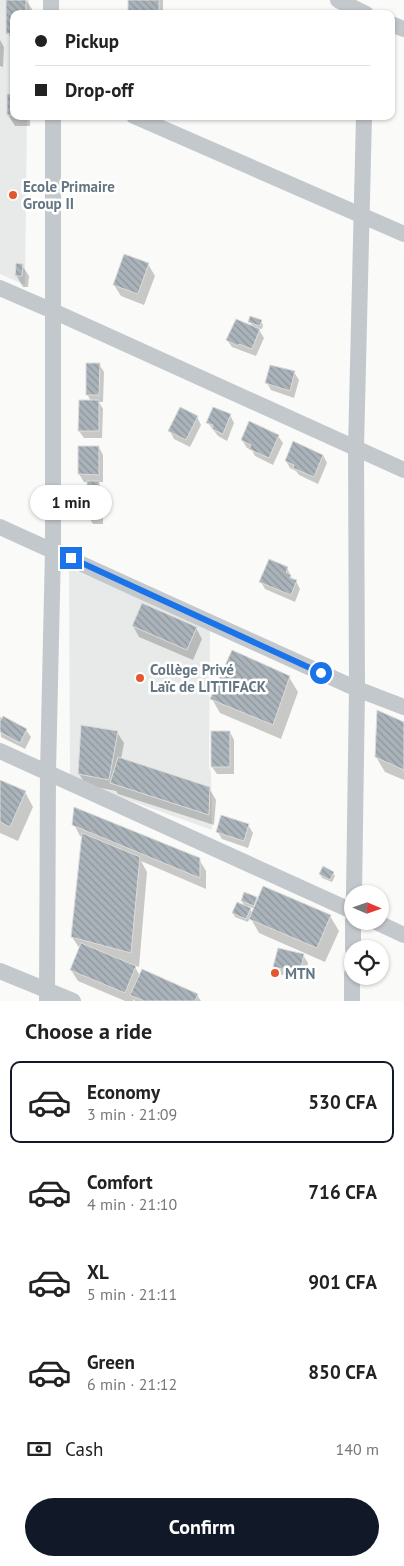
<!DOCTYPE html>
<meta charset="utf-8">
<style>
:root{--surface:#fff;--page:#f2f2f2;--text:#222;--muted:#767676;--line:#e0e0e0;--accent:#111827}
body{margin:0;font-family:"PT Sans",sans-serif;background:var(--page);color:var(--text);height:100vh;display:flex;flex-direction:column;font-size:19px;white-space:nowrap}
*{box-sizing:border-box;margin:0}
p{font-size:16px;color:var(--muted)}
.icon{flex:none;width:28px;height:28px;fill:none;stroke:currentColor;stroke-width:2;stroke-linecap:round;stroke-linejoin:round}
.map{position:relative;height:1001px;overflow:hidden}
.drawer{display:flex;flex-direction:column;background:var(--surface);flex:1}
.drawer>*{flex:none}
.guide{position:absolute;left:10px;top:10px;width:385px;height:110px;border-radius:10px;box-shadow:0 1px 4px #0004;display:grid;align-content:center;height:110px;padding:0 25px;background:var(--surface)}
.needle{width:32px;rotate:92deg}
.controls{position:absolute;left:344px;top:885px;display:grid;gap:10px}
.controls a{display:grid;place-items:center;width:45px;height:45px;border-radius:50%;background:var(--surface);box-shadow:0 1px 4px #0004;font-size:25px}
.end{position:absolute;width:22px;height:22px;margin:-11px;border:6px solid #1a73e8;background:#fff;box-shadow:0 0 0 2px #fff}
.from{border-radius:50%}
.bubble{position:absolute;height:35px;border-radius:18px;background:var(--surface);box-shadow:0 1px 4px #0004;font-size:16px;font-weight:700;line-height:35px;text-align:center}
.guide b{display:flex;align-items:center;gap:18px;height:48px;font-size:19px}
.guide b+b{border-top:1px solid var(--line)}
.guide i{width:12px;height:12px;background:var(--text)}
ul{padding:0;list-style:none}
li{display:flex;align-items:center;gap:15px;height:82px;margin:0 10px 8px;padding:0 15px;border:2px solid transparent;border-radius:10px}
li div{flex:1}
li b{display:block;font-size:19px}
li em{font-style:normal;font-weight:700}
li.current{border-color:var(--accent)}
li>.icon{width:45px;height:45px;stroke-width:1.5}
h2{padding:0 25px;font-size:22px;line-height:60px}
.pay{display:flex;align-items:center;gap:12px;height:55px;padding:0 25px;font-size:19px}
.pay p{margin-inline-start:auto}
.primary-button{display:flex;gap:10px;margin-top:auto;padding:10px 25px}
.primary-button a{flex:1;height:58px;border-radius:30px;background:var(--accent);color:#fff;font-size:20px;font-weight:700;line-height:58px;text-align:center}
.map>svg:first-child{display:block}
.built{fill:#e8e9e9}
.shadow{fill:#0003;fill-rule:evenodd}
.building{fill:url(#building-back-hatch);stroke:#dcdcda}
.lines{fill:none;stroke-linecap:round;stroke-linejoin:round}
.minor{stroke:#c3c8cc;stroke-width:16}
.route{stroke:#1a73e8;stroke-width:6}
.poi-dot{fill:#e4572e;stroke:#fff;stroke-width:2}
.labels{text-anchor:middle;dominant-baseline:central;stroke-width:5;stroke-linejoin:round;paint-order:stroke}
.poi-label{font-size:15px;font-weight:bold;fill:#657683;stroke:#fff;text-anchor:start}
</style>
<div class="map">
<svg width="404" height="1001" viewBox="0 0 404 1001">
<defs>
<pattern id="building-back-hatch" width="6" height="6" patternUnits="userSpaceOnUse" patternTransform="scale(1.25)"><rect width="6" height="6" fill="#aab3b9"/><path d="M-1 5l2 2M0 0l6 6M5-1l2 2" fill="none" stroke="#8e969c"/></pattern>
</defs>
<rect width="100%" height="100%" fill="#fafaf8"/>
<path class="built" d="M 0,0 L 29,0 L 29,14 L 14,14 L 14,116 L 27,116 L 25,285 L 0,274 Z
M 69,568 L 210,629 L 209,767 L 211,773 L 212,830 L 70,779 Z"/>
<path class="shadow" d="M 7,0 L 26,0 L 32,9 L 32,14 L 14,14 L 14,44 L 8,33 Z
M 129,0 L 163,0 L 163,14 L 129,14 Z
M 0,40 L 4,47 L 3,67 L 0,66 Z
M 14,96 L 14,116 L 30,116 L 30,126 L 15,126 L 8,115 Z
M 125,256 L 148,264 L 155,276 L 144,305 L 121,296 L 114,285 Z
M 22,265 L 29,276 L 28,287 L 23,287 L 16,275 Z
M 261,321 L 263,325 L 262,329 L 258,328 L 264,338 L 256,356 L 232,347 L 227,340 L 253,327 L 250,322 Z
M 99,364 L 104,372 L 103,402 L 99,402 L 103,409 L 102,438 L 84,438 L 79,431 L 91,401 L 87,394 Z
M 294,372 L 299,380 L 294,398 L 271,390 L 267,383 Z
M 230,415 L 234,423 L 227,441 L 218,436 L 208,423 Z
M 197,417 L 201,425 L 190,447 L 174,439 L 170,431 Z
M 278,436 L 283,443 L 273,465 L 255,456 L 252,450 L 247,448 L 242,440 Z
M 80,447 L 99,447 L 103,455 L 103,482 L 98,482 L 103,490 L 103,524 L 93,524 L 88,516 L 88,482 L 84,482 L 79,474 Z
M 323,455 L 327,463 L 318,484 L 299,475 L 296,471 L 290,468 L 286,461 Z
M 287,568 L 293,580 L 296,581 L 300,589 L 295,602 L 265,589 L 261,582 Z
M 133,626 L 196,628 L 202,639 L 193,660 L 139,637 Z
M 289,677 L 298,692 L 281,739 L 220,713 L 212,699 Z
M 0,716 L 2,720 L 26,730 L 31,737 L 25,749 L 1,737 Z
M 404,723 L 404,780 L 385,772 L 376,757 Z
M 117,732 L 124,743 L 121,759 L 209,788 L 216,800 L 214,825 L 118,794 L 116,791 L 86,785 L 79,774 Z
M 230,732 L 234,740 L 234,774 L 217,774 L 212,767 Z
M 0,781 L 25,792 L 33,807 L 18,841 L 0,833 Z
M 74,824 L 199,859 L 206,871 L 206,889 L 141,861 L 147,872 L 139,967 L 134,965 L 140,976 L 197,995 L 201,1001 L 135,1001 L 134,999 L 133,1001 L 125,1001 L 78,981 L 71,970 L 80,949 L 72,937 L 83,837 L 80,836 Z
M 248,825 L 253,833 L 248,848 L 222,839 L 217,831 Z
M 333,873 L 335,876 L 332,882 L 322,878 L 320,874 Z
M 256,898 L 258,901 L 330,916 L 339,931 L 325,962 L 259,933 L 250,917 L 248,922 L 235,917 L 233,913 L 245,907 L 242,901 ZM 248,906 L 255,909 L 253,914 Z
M 303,955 L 308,963 L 304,980 L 279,974 L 275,966 Z"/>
<path class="building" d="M 6,0 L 26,0 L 26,14 L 14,14 L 14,33 L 6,34 Z
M 128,0 L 159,0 L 159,14 L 128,14 Z
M 7,94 L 14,94 L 14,115 L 7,115 Z
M 124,254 L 149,263 L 138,294 L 113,285 Z
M 16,263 L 23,264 L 22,276 L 15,276 Z
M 250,316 L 262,320 L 260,326 L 248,322 Z
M 236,319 L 260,329 L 252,349 L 239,344 L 238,346 L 226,340 Z
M 86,363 L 100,363 L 99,395 L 86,395 Z
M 270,365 L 295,371 L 290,391 L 265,383 Z
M 79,400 L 99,400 L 99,431 L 78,431 Z
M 180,407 L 198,416 L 186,440 L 168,431 Z
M 213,407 L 231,414 L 223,434 L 212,429 L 213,425 L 206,423 Z
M 249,421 L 279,435 L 269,458 L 249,449 L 251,445 L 241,440 Z
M 293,441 L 323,455 L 314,477 L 293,468 L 294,465 L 285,461 Z
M 78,446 L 99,446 L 99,475 L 78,474 Z
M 87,481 L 99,481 L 100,516 L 87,516 Z
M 269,559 L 288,567 L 286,572 L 291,575 L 290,578 L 297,580 L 291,595 L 259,582 Z
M 142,603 L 197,627 L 187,650 L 132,626 Z
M 232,650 L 290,676 L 273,725 L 210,699 Z
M 377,710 L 404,722 L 404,770 L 375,757 Z
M 3,716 L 27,729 L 20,743 L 0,732 L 0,721 Z
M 81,725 L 118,731 L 109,780 L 78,774 Z
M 211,731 L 230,731 L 230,767 L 211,767 Z
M 118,757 L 210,787 L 209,815 L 110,783 Z
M 0,780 L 26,791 L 10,827 L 0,822 Z
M 74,807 L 200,858 L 200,878 L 72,825 Z
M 221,815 L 249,824 L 244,841 L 216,832 Z
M 82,833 L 140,857 L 131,953 L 71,937 Z
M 323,866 L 334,872 L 330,880 L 319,874 Z
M 263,886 L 331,915 L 317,948 L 249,919 Z
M 244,892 L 257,897 L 254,906 L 241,901 Z
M 237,902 L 251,908 L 246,919 L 232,913 Z
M 81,943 L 136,966 L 125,993 L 70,970 Z
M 278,948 L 304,954 L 300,973 L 273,967 Z
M 142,969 L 198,994 L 195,1001 L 144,1001 L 130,995 Z"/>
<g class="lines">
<path class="minor" d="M 51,0 L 51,14
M 338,0 L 366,14
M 391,24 L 404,29
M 134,116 L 404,234
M 0,288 L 53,311 L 404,470
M 0,527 L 357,689 L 404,707
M 0,751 L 352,911
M 354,894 L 357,689 L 356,448 L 364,116
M 374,921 L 404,935
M 353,949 L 353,921
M 0,971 L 73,1001
M 47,1001 L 48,772 L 53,550 L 53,116
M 352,1001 L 352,974"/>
</g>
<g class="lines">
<path class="route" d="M 71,558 L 321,673"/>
</g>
<g class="poi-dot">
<circle cx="13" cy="195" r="5"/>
<circle cx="140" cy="678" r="5"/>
<circle cx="275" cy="973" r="5"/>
</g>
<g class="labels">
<g class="poi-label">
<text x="23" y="186">Ecole Primaire<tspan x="23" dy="17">Group II</tspan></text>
<text x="150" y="669">Collège Privé<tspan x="150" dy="17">Laïc de LITTIFACK</tspan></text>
<text x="285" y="973">MTN</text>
</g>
</g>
</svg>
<div class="controls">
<a><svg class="needle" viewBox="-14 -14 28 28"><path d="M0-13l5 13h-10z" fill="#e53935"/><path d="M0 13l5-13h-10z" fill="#767676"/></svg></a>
<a><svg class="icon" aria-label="locate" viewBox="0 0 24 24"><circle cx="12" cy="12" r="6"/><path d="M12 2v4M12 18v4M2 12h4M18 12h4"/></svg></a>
</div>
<i class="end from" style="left:321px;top:673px"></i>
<i class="end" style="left:71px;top:558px"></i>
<div class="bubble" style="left:30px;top:485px;width:82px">1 min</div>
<div class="guide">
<b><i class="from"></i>Pickup</b>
<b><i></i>Drop-off</b>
</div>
</div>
<section class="drawer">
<h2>Choose a ride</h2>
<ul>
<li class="current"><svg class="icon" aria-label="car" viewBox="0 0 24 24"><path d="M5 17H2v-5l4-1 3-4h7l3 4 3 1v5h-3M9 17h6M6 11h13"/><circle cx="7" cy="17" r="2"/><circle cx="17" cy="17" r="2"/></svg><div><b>Economy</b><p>3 min · 21:09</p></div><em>530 CFA</em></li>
<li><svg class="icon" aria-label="car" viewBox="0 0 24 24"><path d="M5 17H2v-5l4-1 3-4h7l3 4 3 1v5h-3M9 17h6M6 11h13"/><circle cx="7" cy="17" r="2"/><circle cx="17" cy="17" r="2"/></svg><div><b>Comfort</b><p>4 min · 21:10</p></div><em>716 CFA</em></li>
<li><svg class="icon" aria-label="car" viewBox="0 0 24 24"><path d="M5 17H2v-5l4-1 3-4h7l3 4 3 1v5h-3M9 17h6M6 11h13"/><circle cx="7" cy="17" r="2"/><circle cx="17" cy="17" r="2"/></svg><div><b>XL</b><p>5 min · 21:11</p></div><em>901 CFA</em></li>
<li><svg class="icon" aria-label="car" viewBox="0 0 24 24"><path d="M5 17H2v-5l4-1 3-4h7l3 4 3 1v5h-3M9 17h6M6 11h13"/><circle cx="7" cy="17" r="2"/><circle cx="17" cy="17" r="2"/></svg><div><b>Green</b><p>6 min · 21:12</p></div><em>850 CFA</em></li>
</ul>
<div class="pay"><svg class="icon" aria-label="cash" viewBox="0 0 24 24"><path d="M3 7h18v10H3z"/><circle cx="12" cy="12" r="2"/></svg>Cash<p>140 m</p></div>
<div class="primary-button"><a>Confirm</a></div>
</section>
